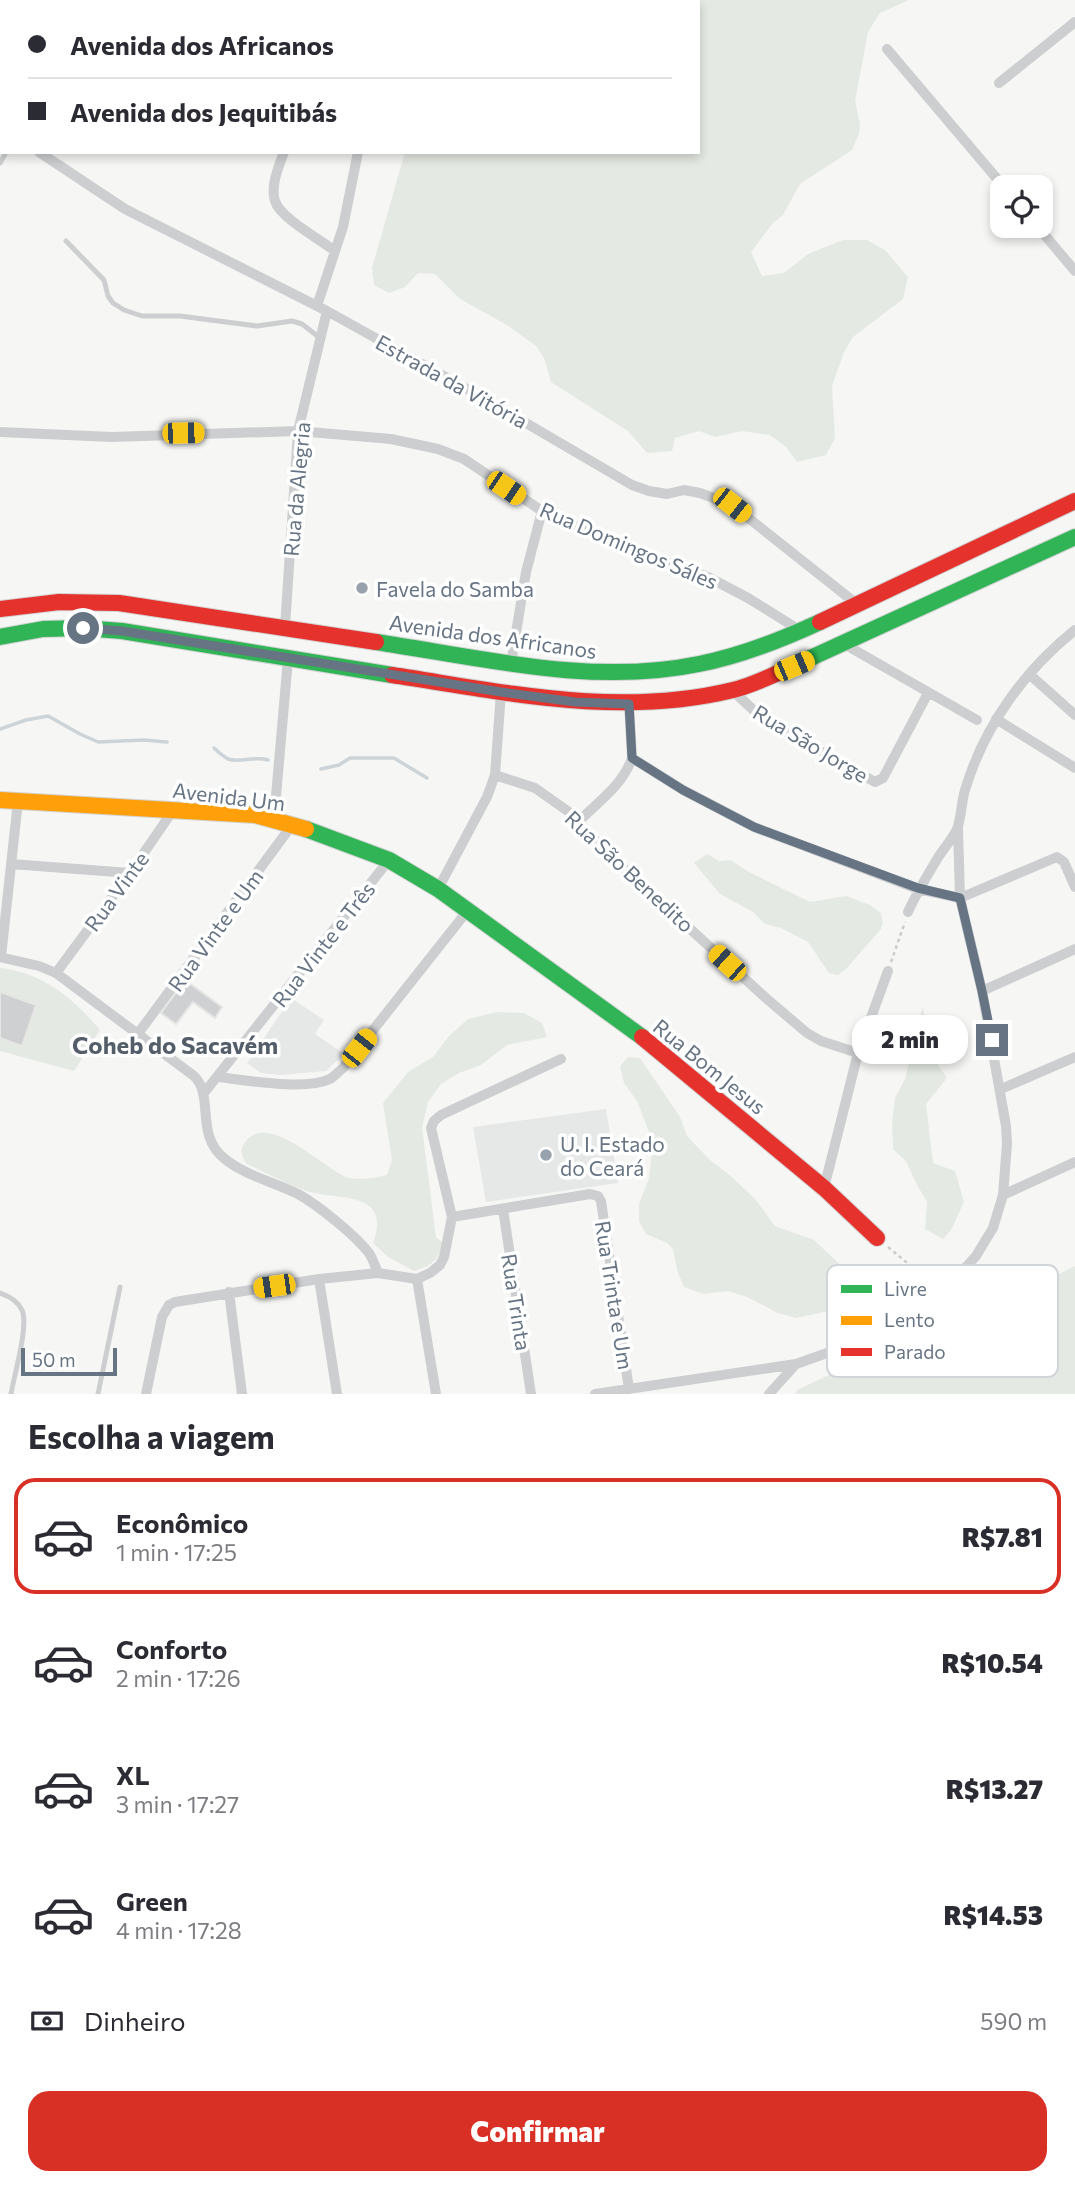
<!DOCTYPE html>
<html lang="pt">
<meta charset="utf-8">
<style>
:root{--surface:#fff;--page:#f7f7f7;--text:#2b2b33;--muted:#7c7c81;--line:#e1e1e2;--accent:#d93025}
body{margin:0;font-family:Commissioner,sans-serif;background:var(--page);color:var(--text);height:100vh;display:flex;flex-direction:column;font-size:26px;white-space:nowrap}
*{box-sizing:border-box;margin:0}
p{font-size:23px;color:var(--muted)}
.icon{flex:none;width:38px;height:38px;fill:none;stroke:currentColor;stroke-width:2;stroke-linecap:round;stroke-linejoin:round}
.map{position:relative;height:1394px;overflow:hidden}
.details{display:flex;flex-direction:column;background:var(--surface);flex:1}
.details>*{flex:none}
.hud{position:absolute;left:0px;top:0px;width:700px;height:154px;box-shadow:0 4px 10px #0003;display:grid;align-content:center;height:154px;padding:0 28px;background:var(--surface)}
.fabs{position:absolute;left:990px;top:175px;display:grid;gap:14px}
.fabs a{display:grid;place-items:center;width:63px;height:63px;border-radius:14px;background:var(--surface);box-shadow:0 4px 10px #0003;font-size:35px}
.scale{position:absolute;left:21px;bottom:18px;width:96px;box-sizing:border-box;padding-left:7px;border:4px solid #667484;border-top:0;font-size:19px;line-height:24px;white-space:nowrap;color:#667484;-webkit-text-stroke:5px #fff;paint-order:stroke}
.end{position:absolute;width:32px;height:32px;margin:-16px;border:9px solid #667484;background:#fff;box-shadow:0 0 0 4px #fff}
.from{border-radius:50%}
.bubble{position:absolute;height:49px;border-radius:21px;background:var(--surface);box-shadow:0 4px 10px #0003;font-size:23px;font-weight:800;line-height:49px;text-align:center}
.car{position:absolute;width:21px;height:42px;margin:-21px -10px;border-radius:9px;box-shadow:0 0 5px 2px #0007;background:linear-gradient(#f5c518 24%,#345 0 40%,#f5c518 0 76%,#345 0 86%,#f5c518 0)}
.hud b{display:flex;align-items:center;gap:24px;height:66px;font-size:26px}
.hud b+b{border-top:2px solid var(--line)}
.hud i{width:18px;height:18px;background:var(--text)}
ul{padding:0;list-style:none}
li{display:flex;align-items:center;gap:21px;height:116px;margin:0 14px 10px;padding:0 14px;border:4px solid transparent;border-radius:21px}
li div{flex:1}
li b{display:block;font-size:26px}
li em{font-style:normal;font-weight:800}
li.selected{border-color:var(--accent)}
li>.icon{width:63px;height:63px;stroke-width:1.5}
h2{padding:0 28px;font-size:32px;line-height:84px}
.pay{display:flex;align-items:center;gap:18px;height:77px;padding:0 28px;font-size:26px}
.pay p{margin-inline-start:auto}
.cta{display:flex;gap:14px;margin-top:auto;padding:14px 28px}
.cta a{flex:1;height:80px;border-radius:21px;background:var(--accent);color:#fff;font-size:28px;font-weight:800;line-height:80px;text-align:center}
.map>svg:first-child{display:block}
.built{fill:#e6e8e7}
.green{fill:#e5e9e3}
.lines{fill:none;stroke-linecap:round;stroke-linejoin:round}
.stream{stroke:#cdd4d7;stroke-width:3.5}
.building{fill:#cfd0d1;stroke:#e5e5e4;stroke-width:2}
.fast-casing{stroke:#d2d4d4;stroke-width:18}
.slow-casing{stroke:#d2d4d4;stroke-width:18}
.jam-casing{stroke:#d2d4d4;stroke-width:18}
.path{stroke:#cbcccc;stroke-width:2.5;stroke-dasharray:3.5 3.5;stroke-linecap:butt}
.lane{stroke:#cdced0;stroke-width:5}
.street{stroke:#cdced0;stroke-width:10}
.fast{stroke:#30b455;stroke-width:16}
.slow{stroke:#ff9f0a;stroke-width:16}
.jam{stroke:#e5322d;stroke-width:16}
.route{stroke:#667484;stroke-width:9}
.poi-dot{fill:#98a2ac;stroke:#fff;stroke-width:2.5}
.labels{text-anchor:middle;dominant-baseline:central;stroke-width:7;stroke-linejoin:round;paint-order:stroke}
.street-label{font-size:21px;fill:#667484;stroke:#fff}
.poi-label{font-size:21px;fill:#667484;stroke:#fff;text-anchor:start}
.quarter-label{font-size:24px;font-weight:bold;fill:#545e69;stroke:#fff}
.key{fill:#fff;stroke:#d1d5da;stroke-width:2}
.key-label{font-size:19px;fill:#667484}
</style>
<div class="map">
<svg width="1075" height="1394" viewBox="0 0 1075 1394">
<rect width="100%" height="100%" fill="#f6f6f5"/>
<path class="built" d="M 291,998 L 324,1020 L 315,1034 L 344,1054 L 326,1071 L 280,1075 L 261,1073 L 247,1063 Z
M 606,1109 L 618,1183 L 486,1202 L 473,1127 Z"/>
<path class="green" d="M 650,0 L 909,0 L 880,13 L 868,32 L 855,101 L 860,124 L 859,134 L 852,150 L 800,184 L 783,215 L 773,223 L 751,252 L 762,276 L 784,273 L 808,254 L 843,240 L 867,240 L 885,250 L 908,277 L 903,299 L 853,337 L 844,352 L 832,386 L 835,438 L 826,455 L 797,462 L 786,447 L 770,435 L 742,431 L 715,437 L 699,431 L 675,438 L 672,451 L 647,453 L 628,431 L 551,382 L 544,358 L 536,346 L 507,325 L 460,299 L 435,274 L 418,273 L 405,287 L 389,293 L 374,285 L 372,268 L 405,152 L 698,152 L 698,2 L 650,2 Z
M 707,854 L 719,861 L 731,860 L 747,871 L 810,902 L 846,896 L 870,905 L 881,913 L 883,923 L 881,929 L 846,969 L 838,975 L 829,973 L 808,942 L 781,928 L 765,924 L 753,912 L 720,894 L 694,863 Z
M 0,968 C 42,972 74,999 100,1030 L 74,1071 L 0,1051 Z
M 923,1006 L 928,1050 L 947,1078 L 926,1104 L 933,1163 L 955,1171 L 964,1202 L 951,1230 L 943,1239 L 925,1229 L 927,1202 L 917,1185 L 906,1161 L 893,1149 L 892,1123 L 895,1098 L 905,1079 Z
M 497,1012 L 524,1013 L 542,1023 L 547,1037 L 507,1045 L 481,1065 L 459,1073 L 441,1084 L 428,1102 L 422,1127 L 436,1238 L 443,1242 C 439,1260 432,1266 414,1271 L 388,1257 L 373,1243 C 393,1189 336,1201 307,1191 C 286,1184 266,1173 247,1164 C 242,1157 239,1151 244,1144 C 266,1107 327,1172 349,1178 C 361,1180 376,1178 387,1175 L 392,1160 L 383,1103 L 408,1072 L 433,1057 L 449,1036 L 468,1019 Z
M 628,1057 L 640,1058 L 680,1117 L 687,1136 L 710,1160 L 732,1177 L 756,1200 L 775,1226 L 814,1240 L 846,1270 L 885,1289 L 901,1312 L 864,1327 L 858,1310 L 851,1306 L 796,1318 L 778,1313 L 747,1297 L 728,1291 L 704,1294 L 684,1287 L 678,1273 L 673,1249 L 667,1243 L 646,1234 L 639,1221 L 639,1204 L 649,1178 L 652,1151 L 649,1132 L 637,1101 L 624,1083 L 620,1066 Z
M 1075,1266 L 1075,1394 L 795,1394 L 797,1390 L 942,1322 L 973,1317 Z"/>
<g class="lines">
<path class="stream" d="M 0,729 L 26,720 L 48,716 L 80,734 L 98,742 L 144,740 L 167,742
M 214,748 C 218,752 223,756 228,759 C 239,763 254,756 268,760
M 321,769 L 339,765 L 350,758 L 394,758 L 427,778"/>
</g>
<path class="building" d="M 185,980 L 222,1007 L 215,1018 L 193,1002 L 176,1024 L 161,1013 Z
M 0,992 L 36,1005 L 22,1046 L 0,1038 Z"/>
<g class="lines">
<g class="fast-casing">
<path id="fast" d="M 0,637 L 43,629 L 83,628 L 122,631 L 392,675
M 376,642 C 482,658 593,686 699,664 C 741,656 781,640 820,622
M 793,666 L 1075,537
M 306,829 L 389,860 L 438,889 L 642,1037"/>
</g>
<g class="slow-casing">
<path id="slow" d="M 0,800 L 255,815 L 306,829"/>
</g>
<g class="jam-casing">
<path id="jam" d="M 0,609 L 59,602 L 119,603 L 376,642
M 820,622 L 1075,501
M 392,675 C 505,692 619,718 733,690 C 754,685 773,675 793,666
M 642,1037 L 824,1188 L 877,1238"/>
</g>
<path class="path" d="M 891,962 L 905,922
M 888,1247 L 934,1285"/>
<path class="lane" d="M 0,163 L 6,152
M 66,241 L 104,280 L 108,296 L 113,303 L 124,310 L 142,316 L 180,316 L 257,326 L 292,321 L 302,324 L 320,338
M 0,1293 C 9,1296 18,1301 22,1310 C 29,1326 14,1375 11,1394
M 98,1394 L 120,1287"/>
<path class="street" d="M 96,2 L 97,0
M 336,2 L 337,0
M 426,2 L 426,0
M 887,49 L 1004,187
M 999,83 L 1075,22
M 0,107 L 2,108
M 0,130 L 2,131
M 39,152 L 125,209 L 327,311 L 478,395 L 632,485 L 649,491 L 667,494 L 684,490 L 700,493 L 732,505 L 858,605
M 284,152 C 279,166 270,186 275,201 C 280,218 321,240 335,251
M 1037,226 L 1075,271
M 317,306 L 343,227 L 358,152
M 0,432 L 112,437 L 298,431 L 391,439 L 438,449 L 464,459 L 542,511 L 620,545 L 708,577 L 748,598 L 801,631
M 285,627 L 298,431 L 327,311
M 844,644 L 977,720
M 511,663 L 526,572 L 542,511
M 1029,674 L 1075,715
M 732,690 L 762,718 L 875,782 L 883,778 L 928,693
M 996,719 L 1075,768
M 632,758 L 683,790 L 754,827 L 918,889 L 960,898 L 1057,857 L 1064,862 L 1075,887
M 495,775 L 535,788 L 569,812 L 608,854 L 767,999 L 807,1033 L 821,1041 L 858,1053
M 274,819 L 288,659
M 578,822 C 598,802 623,785 632,758 L 629,704
M 11,864 L 130,873
M 438,889 L 487,797 L 495,775 L 501,692
M 908,912 C 917,892 928,874 939,856 C 945,847 953,838 957,829 C 962,816 961,800 966,787 C 985,725 1025,670 1075,630
M 0,957 L 39,966 L 56,973 L 194,1076 C 215,1096 194,1135 225,1159 C 246,1176 274,1182 298,1194 C 318,1205 355,1235 369,1253 C 373,1259 375,1266 378,1273
M 1,957 L 18,801
M 56,973 L 130,873 L 174,809
M 982,991 L 1075,949
M 137,1035 L 292,825
M 217,1077 C 246,1080 304,1091 330,1079 C 335,1076 339,1071 343,1068 L 468,910
M 1001,1089 L 1075,1057
M 204,1093 L 389,860
M 824,1188 L 858,1053 L 888,971
M 1003,1195 L 1075,1162
M 503,1209 L 531,1394
M 452,1217 L 590,1194 L 598,1196 L 601,1201 L 629,1389
M 319,1279 L 337,1394
M 417,1279 L 436,1394
M 229,1292 L 242,1394
M 146,1394 L 162,1317 L 169,1305 L 175,1302 L 319,1279 L 378,1273 L 417,1279 L 430,1273 L 440,1265 L 444,1257 L 452,1217 L 431,1128 L 434,1121 L 441,1115 L 561,1059
M 595,1394 L 796,1364 L 858,1342 L 886,1330 L 917,1313 L 942,1292 L 966,1267 L 976,1256 L 993,1228 L 1003,1195 L 1007,1144 L 1006,1126 L 982,991 L 960,898 L 958,828
M 769,1394 L 796,1364"/>
<use href="#fast" class="fast"/>
<use href="#slow" class="slow"/>
<use href="#jam" class="jam"/>
</g>
<g class="lines">
<path class="route" d="M 83,628 L 122,631 L 501,692 L 575,702 L 629,704 L 632,758 L 683,790 L 754,827 L 918,888 L 960,898 L 982,991 L 992,1040"/>
</g>
<g class="poi-dot">
<circle cx="362" cy="588" r="7"/>
<circle cx="546" cy="1155" r="7"/>
</g>
<g class="labels">
<g class="street-label">
<text transform="translate(452 381) rotate(29)">Estrada da Vitória</text>
<text transform="translate(296 489) rotate(-85)">Rua da Alegria</text>
<text transform="translate(629 545) rotate(23)">Rua Domingos Sáles</text>
<text transform="translate(493 636) rotate(8)">Avenida dos Africanos</text>
<text transform="translate(811 743) rotate(31)">Rua São Jorge</text>
<text transform="translate(229 796) rotate(7)">Avenida Um</text>
<text transform="translate(630 871) rotate(43)">Rua São Benedito</text>
<text transform="translate(116 891) rotate(-54)">Rua Vinte</text>
<text transform="translate(215 930) rotate(-54)">Rua Vinte e Um</text>
<text transform="translate(323 944) rotate(-52)">Rua Vinte e Três</text>
<text transform="translate(710 1066) rotate(39)">Rua Bom Jesus</text>
<text transform="translate(615 1295) rotate(81)">Rua Trinta e Um</text>
<text transform="translate(517 1302) rotate(81)">Rua Trinta</text>
</g>
<g class="poi-label">
<text x="376" y="588">Favela do Samba</text>
<text x="560" y="1143">U. I. Estado<tspan x="560" dy="24">do Ceará</tspan></text>
</g>
<g class="quarter-label">
<text x="175" y="1044">Coheb do Sacavém</text>
</g>
</g>
<rect x="827" y="1265" width="231" height="112" rx="10" class="key"/>
<rect x="841" y="1285" width="31" height="8" fill="#30b455"/>
<rect x="841" y="1316" width="31" height="9" fill="#ff9f0a"/>
<rect x="841" y="1348" width="31" height="8" fill="#e5322d"/>
<g class="key-label">
<text x="884" y="1296">Livre</text>
<text x="884" y="1327">Lento</text>
<text x="884" y="1359">Parado</text>
</g>
</svg>
<div class="fabs">
<a><svg class="icon" aria-label="locate" viewBox="0 0 24 24"><circle cx="12" cy="12" r="6"/><path d="M12 2v4M12 18v4M2 12h4M18 12h4"/></svg></a>
</div>
<div class="scale">50 m</div>
<i class="end from" style="left:83px;top:628px"></i>
<i class="end" style="left:992px;top:1040px"></i>
<div class="bubble" style="left:852px;top:1015px;width:116px">2 min</div>
<i class="car" style="left:183px;top:433px;rotate:89deg"></i>
<i class="car" style="left:506px;top:488px;rotate:124deg"></i>
<i class="car" style="left:732px;top:505px;rotate:128deg"></i>
<i class="car" style="left:794px;top:666px;rotate:67deg"></i>
<i class="car" style="left:727px;top:963px;rotate:312deg"></i>
<i class="car" style="left:359px;top:1048px;rotate:38deg"></i>
<i class="car" style="left:274px;top:1286px;rotate:262deg"></i>
<div class="hud">
<b><i class="from"></i>Avenida dos Africanos</b>
<b><i></i>Avenida dos Jequitibás</b>
</div>
</div>
<section class="details">
<h2>Escolha a viagem</h2>
<ul>
<li class="selected"><svg class="icon" aria-label="car" viewBox="0 0 24 24"><path d="M5 17H2v-5l4-1 3-4h7l3 4 3 1v5h-3M9 17h6M6 11h13"/><circle cx="7" cy="17" r="2"/><circle cx="17" cy="17" r="2"/></svg><div><b>Econômico</b><p>1 min · 17:25</p></div><em>R$7.81</em></li>
<li><svg class="icon" aria-label="car" viewBox="0 0 24 24"><path d="M5 17H2v-5l4-1 3-4h7l3 4 3 1v5h-3M9 17h6M6 11h13"/><circle cx="7" cy="17" r="2"/><circle cx="17" cy="17" r="2"/></svg><div><b>Conforto</b><p>2 min · 17:26</p></div><em>R$10.54</em></li>
<li><svg class="icon" aria-label="car" viewBox="0 0 24 24"><path d="M5 17H2v-5l4-1 3-4h7l3 4 3 1v5h-3M9 17h6M6 11h13"/><circle cx="7" cy="17" r="2"/><circle cx="17" cy="17" r="2"/></svg><div><b>XL</b><p>3 min · 17:27</p></div><em>R$13.27</em></li>
<li><svg class="icon" aria-label="car" viewBox="0 0 24 24"><path d="M5 17H2v-5l4-1 3-4h7l3 4 3 1v5h-3M9 17h6M6 11h13"/><circle cx="7" cy="17" r="2"/><circle cx="17" cy="17" r="2"/></svg><div><b>Green</b><p>4 min · 17:28</p></div><em>R$14.53</em></li>
</ul>
<div class="pay"><svg class="icon" aria-label="cash" viewBox="0 0 24 24"><path d="M3 7h18v10H3z"/><circle cx="12" cy="12" r="2"/></svg>Dinheiro<p>590 m</p></div>
<div class="cta"><a>Confirmar</a></div>
</section>
